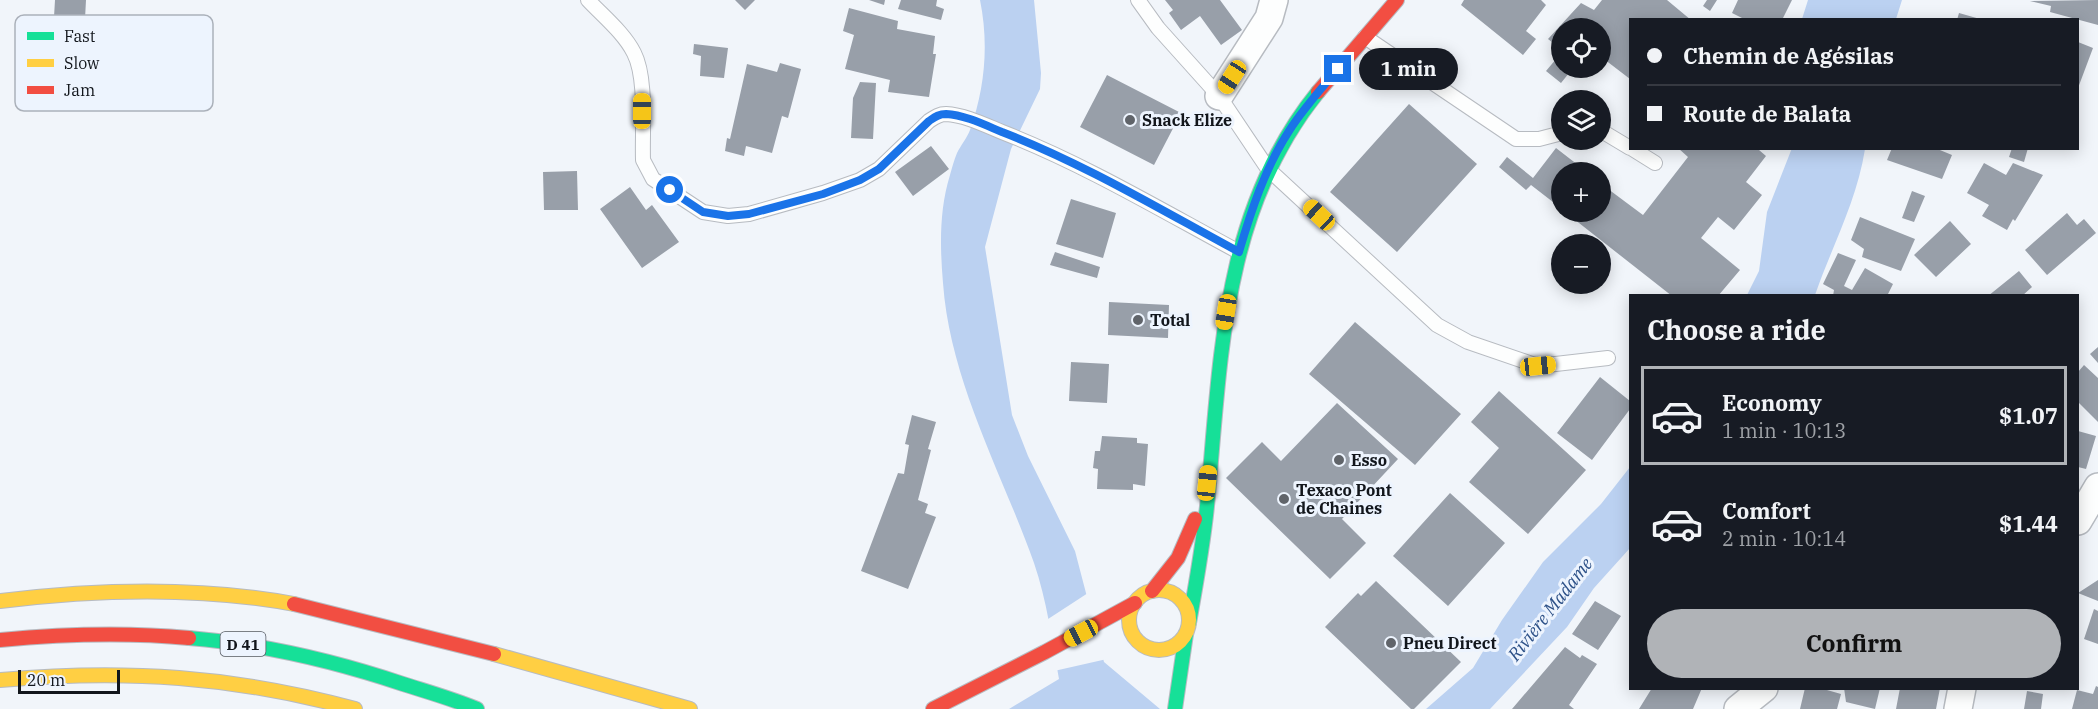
<!DOCTYPE html>
<meta charset="utf-8">
<style>
:root{--surface:#171b24;--page:#20242c;--text:#f1f3f6;--muted:#9ea1a6;--line:#363941;--accent:#b0b3b7}
body{margin:0;font-family:"IBM Plex Serif",serif;background:var(--page);color:var(--text);height:100vh;display:flex;flex-direction:column;font-size:22px;white-space:nowrap}
*{box-sizing:border-box;margin:0}
p{font-size:20px;color:var(--muted)}
.icon{flex:none;width:33px;height:33px;fill:none;stroke:currentColor;stroke-width:2;stroke-linecap:round;stroke-linejoin:round}
.map{position:relative;flex:1;overflow:hidden}
.sheet{position:absolute;left:1629px;top:294px;width:450px;height:396px;display:flex;flex-direction:column;background:var(--surface);border-radius:0px;box-shadow:0 3px 15px #0003}
.sheet>*{flex:none}
.banner{position:absolute;left:1629px;top:18px;width:450px;height:132px;border-radius:0px;box-shadow:0 3px 15px #0003;display:grid;align-content:center;height:132px;padding:0 18px;background:var(--surface)}
.buttons{position:absolute;left:1551px;top:18px;display:grid;gap:12px}
.buttons a{display:grid;place-items:center;width:60px;height:60px;border-radius:50%;background:var(--surface);box-shadow:0 3px 15px #0003;font-size:30px}
.scale{position:absolute;left:18px;bottom:15px;width:102px;box-sizing:border-box;padding-left:6px;border:3px solid #12161c;border-top:0;font-size:16px;line-height:21px;white-space:nowrap;color:#12161c;-webkit-text-stroke:4px #edf4fe;paint-order:stroke}
.end{position:absolute;width:27px;height:27px;margin:-14px;border:8px solid #1a73e8;background:#fff;box-shadow:0 0 0 3px #fff}
.from{border-radius:50%}
.bubble{position:absolute;height:42px;border-radius:21px;background:var(--surface);box-shadow:0 3px 15px #0003;font-size:20px;font-weight:700;line-height:42px;text-align:center}
.car{position:absolute;width:18px;height:36px;margin:-18px -9px;border-radius:8px;box-shadow:0 0 4px 2px #0007;background:linear-gradient(#f5c518 24%,#345 0 40%,#f5c518 0 76%,#345 0 86%,#f5c518 0)}
.banner b{display:flex;align-items:center;gap:21px;height:57px;font-size:22px}
.banner b+b{border-top:2px solid var(--line)}
.banner i{width:15px;height:15px;background:var(--text)}
ul{padding:0;list-style:none}
li{display:flex;align-items:center;gap:18px;height:99px;margin:0 12px 9px;padding:0 6px;border:3px solid transparent;border-radius:0px}
li div{flex:1}
li b{display:block;font-size:22px}
li em{font-style:normal;font-weight:700}
li.on{border-color:var(--accent)}
li>.icon{width:54px;height:54px;stroke-width:1.5}
h2{padding:0 18px;font-size:27px;line-height:72px}
.button{display:flex;gap:12px;margin-top:auto;padding:12px 18px}
.button a{flex:1;height:69px;border-radius:36px;background:var(--accent);color:#111;font-size:24px;font-weight:700;line-height:69px;text-align:center}
.map>svg:first-child{display:block}
.water{fill:#bbd1f1}
.pier{fill:#f1f5fa}
.building{fill:#989fa9}
.lines{fill:none;stroke-linecap:round;stroke-linejoin:round}
.lane-casing{stroke:#b7bbc1;stroke-width:16}
.street-casing{stroke:#b7bbc1;stroke-width:30}
.fast-casing{stroke:#b7bbc1;stroke-width:16}
.slow-casing{stroke:#b7bbc1;stroke-width:16}
.jam-casing{stroke:#b7bbc1;stroke-width:16}
.lane{stroke:#fdfefe;stroke-width:14}
.street{stroke:#fdfefe;stroke-width:27}
.fast{stroke:#16e098;stroke-width:14}
.slow{stroke:#ffcf43;stroke-width:14}
.jam{stroke:#f24e42;stroke-width:14}
.route{stroke:#1a73e8;stroke-width:8}
.poi-dot{fill:#60646a;stroke:#edf4fe;stroke-width:2}
.labels{text-anchor:middle;dominant-baseline:central;stroke-width:6;stroke-linejoin:round;paint-order:stroke}
.shield{fill:#edf4fe;stroke:#545960;stroke-width:1.5}
.shield-label{font-size:15px;font-weight:bold;fill:#12161c}
.poi-label{font-size:16px;font-weight:bold;fill:#12161c;stroke:#edf4fe;text-anchor:start}
.water-label{font-size:18px;font-style:italic;fill:#2d5188;stroke:#edf4fe}
.key{fill:#edf4fe;stroke:#abb1ba;stroke-width:1.5}
.key-label{font-size:16px;fill:#12161c}
</style>
<div class="map">
<svg width="2098" height="709" viewBox="0 0 2098 709">
<rect width="100%" height="100%" fill="#f1f5fa"/>
<path class="water" d="M 980,0 L 1034,0 L 1041,73 L 1040,89 L 1011,149 L 985,247 L 1012,415 L 1028,456 L 1075,551 L 1104,662 L 1160,709 L 1009,709 L 1059,679 C 1052,640 1047,601 1034,563 C 1002,473 950,381 943,283 C 940,248 939,210 950,175 C 952,168 954,160 957,153 C 961,145 967,138 970,130 C 985,88 989,44 980,0 Z
M 1808,0 L 1902,0 L 1896,19 L 1802,19 Z
M 1792,148 L 1865,149 C 1857,201 1832,246 1815,295 L 1747,295 L 1759,271 L 1767,212 Z
M 1630,467 L 1630,548 L 1594,588 L 1567,627 L 1490,709 L 1426,709 L 1473,668 L 1502,620 L 1543,562 L 1601,504 Z"/>
<path class="pier" d="M 1088,593 L 1107,659 L 1054,671 L 1045,621 Z"/>
<path class="building" d="M 55,0 L 86,0 L 85,19 L 54,17 Z
M 735,0 L 755,0 L 745,10 Z
M 869,0 L 885,0 L 884,5 Z
M 901,0 L 937,0 L 936,6 L 944,9 L 941,20 L 898,9 Z
M 1165,0 L 1220,0 L 1242,30 L 1221,45 L 1200,16 L 1181,30 L 1169,13 L 1173,10 Z
M 1464,0 L 1541,0 L 1546,5 L 1526,31 L 1536,39 L 1523,55 L 1461,5 Z
M 1602,0 L 1667,0 L 1691,20 L 1630,20 L 1630,79 L 1600,56 L 1600,28 L 1562,28 L 1562,50 L 1548,39 L 1581,3 L 1594,10 Z
M 1707,0 L 1717,0 L 1710,11 L 1703,6 Z
M 1738,0 L 1792,0 L 1782,20 L 1746,20 L 1732,13 Z
M 2098,0 L 2098,25 L 2050,12 L 2051,6 L 2030,1 Z
M 849,8 L 898,21 L 897,29 L 935,36 L 933,54 L 936,54 L 929,97 L 888,92 L 890,80 L 845,69 L 854,35 L 843,31 Z
M 1959,13 L 1980,19 L 1980,20 L 1957,20 Z
M 2078,42 L 2093,48 L 2078,88 Z
M 694,44 L 728,48 L 724,78 L 700,76 L 701,56 L 693,54 Z
M 1562,52 L 1562,68 L 1573,68 L 1561,83 L 1546,71 Z
M 780,63 L 801,69 L 788,118 L 782,116 L 772,153 L 746,146 L 744,156 L 725,151 L 727,138 L 730,139 L 747,64 L 777,72 Z
M 1107,75 L 1181,113 L 1154,165 L 1080,127 Z
M 860,82 L 876,83 L 873,139 L 851,138 L 853,98 Z
M 1409,104 L 1477,164 L 1397,252 L 1330,192 Z
M 931,146 L 949,169 L 913,196 L 895,172 Z
M 1556,148 L 1587,172 L 1562,172 L 1562,209 L 1531,185 L 1526,190 L 1499,167 L 1507,157 L 1533,178 Z
M 1678,148 L 1760,148 L 1759,150 L 1766,156 L 1746,182 L 1762,195 L 1734,230 L 1718,217 L 1701,238 L 1740,270 L 1718,296 L 1672,296 L 1565,212 L 1600,212 L 1600,183 L 1643,215 L 1688,157 Z
M 1892,148 L 1935,148 L 1952,155 L 1942,179 L 1887,160 Z
M 2012,148 L 2028,148 L 2024,162 L 2009,157 Z
M 1984,163 L 2006,175 L 2013,163 L 2043,175 L 2015,221 L 2013,219 L 2007,230 L 1982,216 L 1989,205 L 1967,193 Z
M 577,171 L 578,210 L 544,210 L 543,172 Z
M 630,187 L 646,210 L 652,205 L 679,242 L 642,268 L 600,209 Z
M 1912,191 L 1925,196 L 1914,222 L 1902,218 Z
M 1071,199 L 1116,213 L 1103,258 L 1056,244 Z
M 2067,213 L 2077,225 L 2084,219 L 2096,233 L 2047,275 L 2025,250 Z
M 1860,217 L 1915,239 L 1901,271 L 1862,257 L 1864,249 L 1851,240 Z
M 1950,221 L 1971,244 L 1936,277 L 1914,255 Z
M 1055,252 L 1100,267 L 1097,278 L 1050,265 Z
M 1838,253 L 1856,260 L 1844,286 L 1852,290 L 1865,268 L 1893,284 L 1887,296 L 1833,296 L 1834,290 L 1823,284 Z
M 2019,271 L 2032,287 L 2022,296 L 1988,296 Z
M 1109,302 L 1169,305 L 1168,338 L 1108,335 Z
M 1355,322 L 1461,414 L 1415,465 L 1309,374 Z
M 2098,347 L 2098,363 L 2090,354 Z
M 1071,362 L 1109,364 L 1107,403 L 1069,401 Z
M 2084,365 L 2098,378 L 2098,422 L 2078,402 L 2078,372 Z
M 1600,377 L 1630,401 L 1630,409 L 1592,460 L 1557,433 Z
M 1499,391 L 1586,470 L 1528,534 L 1469,482 L 1499,448 L 1471,422 Z
M 1337,403 L 1398,459 L 1342,519 L 1366,543 L 1330,579 L 1226,478 L 1262,442 L 1281,461 Z
M 912,415 L 936,422 L 928,449 L 931,450 L 918,500 L 928,504 L 925,513 L 936,517 L 908,589 L 861,571 L 898,473 L 904,474 L 909,445 L 905,444 Z
M 2078,431 L 2096,436 L 2086,469 L 2078,467 Z
M 1102,436 L 1137,438 L 1137,443 L 1148,444 L 1145,486 L 1133,484 L 1133,490 L 1097,489 L 1098,469 L 1093,468 L 1095,451 L 1100,451 Z
M 1450,493 L 1505,543 L 1448,606 L 1393,556 Z
M 2098,580 L 2098,601 L 2078,593 Z
M 1376,581 L 1461,662 L 1414,709 L 1411,709 L 1325,627 L 1358,593 L 1361,596 Z
M 1595,601 L 1621,616 L 1598,650 L 1572,634 Z
M 2094,609 L 2098,611 L 2098,644 L 2084,639 Z
M 1565,647 L 1580,658 L 1582,655 L 1597,664 L 1569,705 L 1574,709 L 1512,709 Z
M 2096,686 L 2098,687 L 2098,709 L 2072,709 L 2077,690 L 2093,694 Z
M 1652,688 L 1702,688 L 1693,709 L 1639,709 Z
M 1805,688 L 1820,688 L 1841,694 L 1837,709 L 1800,709 Z
M 1844,688 L 1880,688 L 1875,709 L 1846,702 Z
M 1900,688 L 1940,688 L 1936,709 L 1896,709 Z
M 2027,691 L 2043,694 L 2041,709 L 2024,709 Z"/>
<g class="lines">
<g class="lane-casing">
<path id="lane" d="M 588,0 C 603,16 624,33 634,53 C 647,78 642,130 643,160 L 653,179 L 703,212 L 728,216 L 749,214 L 823,193 L 860,180 L 879,169 L 929,121 C 935,117 939,114 946,114 C 965,115 985,125 1002,132 C 1084,164 1161,210 1239,252
M 1138,0 L 1158,28 L 1219,96 L 1268,169 L 1437,325 L 1468,342 L 1538,366 L 1608,358
M 1365,37 L 1516,139 L 1539,139 L 1562,133
M 1600,130 L 1630,148
M 1631,148 L 1655,163"/>
</g>
<g class="street-casing">
<path id="street" d="M 1219,96 L 1269,18 L 1274,0
M 2078,521 L 2098,487
M 1738,709 L 1764,688
M 1958,709 L 1962,688"/>
</g>
<g class="fast-casing">
<path id="fast" d="M 1189,623 C 1196,584 1203,546 1207,506 C 1221,360 1221,212 1318,92
M 189,638 C 262,644 334,661 403,684 C 428,692 453,699 477,709
M 1175,709 L 1186,634"/>
</g>
<g class="slow-casing">
<path id="slow" d="M1129 620a30 30 0 1 1 60 0a30 30 0 1 1-60 0Z
M 0,601 C 98,589 197,586 294,604
M 494,654 L 690,709
M 0,680 C 125,669 234,676 355,709"/>
</g>
<g class="jam-casing">
<path id="jam" d="M 1318,92 L 1397,0
M 1152,591 L 1178,558 L 1195,519
M 294,604 L 494,654
M 0,640 C 63,634 125,632 189,638
M 933,709 L 1045,652 L 1135,603"/>
</g>
<use href="#lane" class="lane"/>
<use href="#street" class="street"/>
<use href="#fast" class="fast"/>
<use href="#slow" class="slow"/>
<use href="#jam" class="jam"/>
</g>
<g class="lines">
<path class="route" d="M 670,190 L 703,212 L 728,216 L 749,214 L 823,194 L 860,180 L 879,169 L 929,121 C 935,117 939,114 946,114 C 965,115 985,125 1002,132 C 1085,164 1161,210 1239,252 C 1251,211 1265,168 1289,131 C 1303,109 1321,89 1338,69"/>
</g>
<g class="poi-dot">
<circle cx="1130" cy="120" r="6"/>
<circle cx="1138" cy="320" r="6"/>
<circle cx="1339" cy="460" r="6"/>
<circle cx="1284" cy="499" r="6"/>
<circle cx="1391" cy="643" r="6"/>
</g>
<g class="labels">
<rect class="shield" x="220.5" y="632" width="45" height="24" rx="4.5"/>
<g class="shield-label">
<text x="243" y="644">D 41</text>
</g>
<g class="poi-label">
<text x="1142" y="120">Snack Elize</text>
<text x="1150" y="320">Total</text>
<text x="1351" y="460">Esso</text>
<text x="1296" y="490">Texaco Pont<tspan x="1296" dy="18">de Chaines</tspan></text>
<text x="1403" y="643">Pneu Direct</text>
</g>
<g class="water-label">
<text transform="translate(1550 609) rotate(-52)">Rivière Madame</text>
</g>
</g>
<rect x="15" y="15" width="198" height="96" rx="9" class="key"/>
<rect x="27" y="32" width="27" height="8" fill="#16e098"/>
<rect x="27" y="59" width="27" height="8" fill="#ffcf43"/>
<rect x="27" y="86" width="27" height="8" fill="#f24e42"/>
<g class="key-label">
<text x="64" y="42">Fast</text>
<text x="64" y="69">Slow</text>
<text x="64" y="96">Jam</text>
</g>
</svg>
<div class="buttons">
<a><svg class="icon" aria-label="locate" viewBox="0 0 24 24"><circle cx="12" cy="12" r="6"/><path d="M12 2v4M12 18v4M2 12h4M18 12h4"/></svg></a>
<a><svg class="icon" aria-label="layers" viewBox="0 0 24 24"><path d="M12 4l9 5-9 5-9-5zM3 14l9 5 9-5"/></svg></a>
<a>+</a>
<a>−</a>
</div>
<div class="scale">20 m</div>
<i class="end from" style="left:670px;top:190px"></i>
<i class="end" style="left:1338px;top:69px"></i>
<div class="bubble" style="left:1359px;top:48px;width:99px">1 min</div>
<i class="car" style="left:1232px;top:77px;rotate:213deg"></i>
<i class="car" style="left:642px;top:111px;rotate:0deg"></i>
<i class="car" style="left:1319px;top:215px;rotate:313deg"></i>
<i class="car" style="left:1226px;top:312px;rotate:189deg"></i>
<i class="car" style="left:1538px;top:366px;rotate:84deg"></i>
<i class="car" style="left:1207px;top:483px;rotate:6deg"></i>
<i class="car" style="left:1081px;top:633px;rotate:242deg"></i>
<div class="banner">
<b><i class="from"></i>Chemin de Agésilas</b>
<b><i></i>Route de Balata</b>
</div>
<section class="sheet">
<h2>Choose a ride</h2>
<ul>
<li class="on"><svg class="icon" aria-label="car" viewBox="0 0 24 24"><path d="M5 17H2v-5l4-1 3-4h7l3 4 3 1v5h-3M9 17h6M6 11h13"/><circle cx="7" cy="17" r="2"/><circle cx="17" cy="17" r="2"/></svg><div><b>Economy</b><p>1 min · 10:13</p></div><em>$1.07</em></li>
<li><svg class="icon" aria-label="car" viewBox="0 0 24 24"><path d="M5 17H2v-5l4-1 3-4h7l3 4 3 1v5h-3M9 17h6M6 11h13"/><circle cx="7" cy="17" r="2"/><circle cx="17" cy="17" r="2"/></svg><div><b>Comfort</b><p>2 min · 10:14</p></div><em>$1.44</em></li>
</ul>
<div class="button"><a>Confirm</a></div>
</section>
</div>
